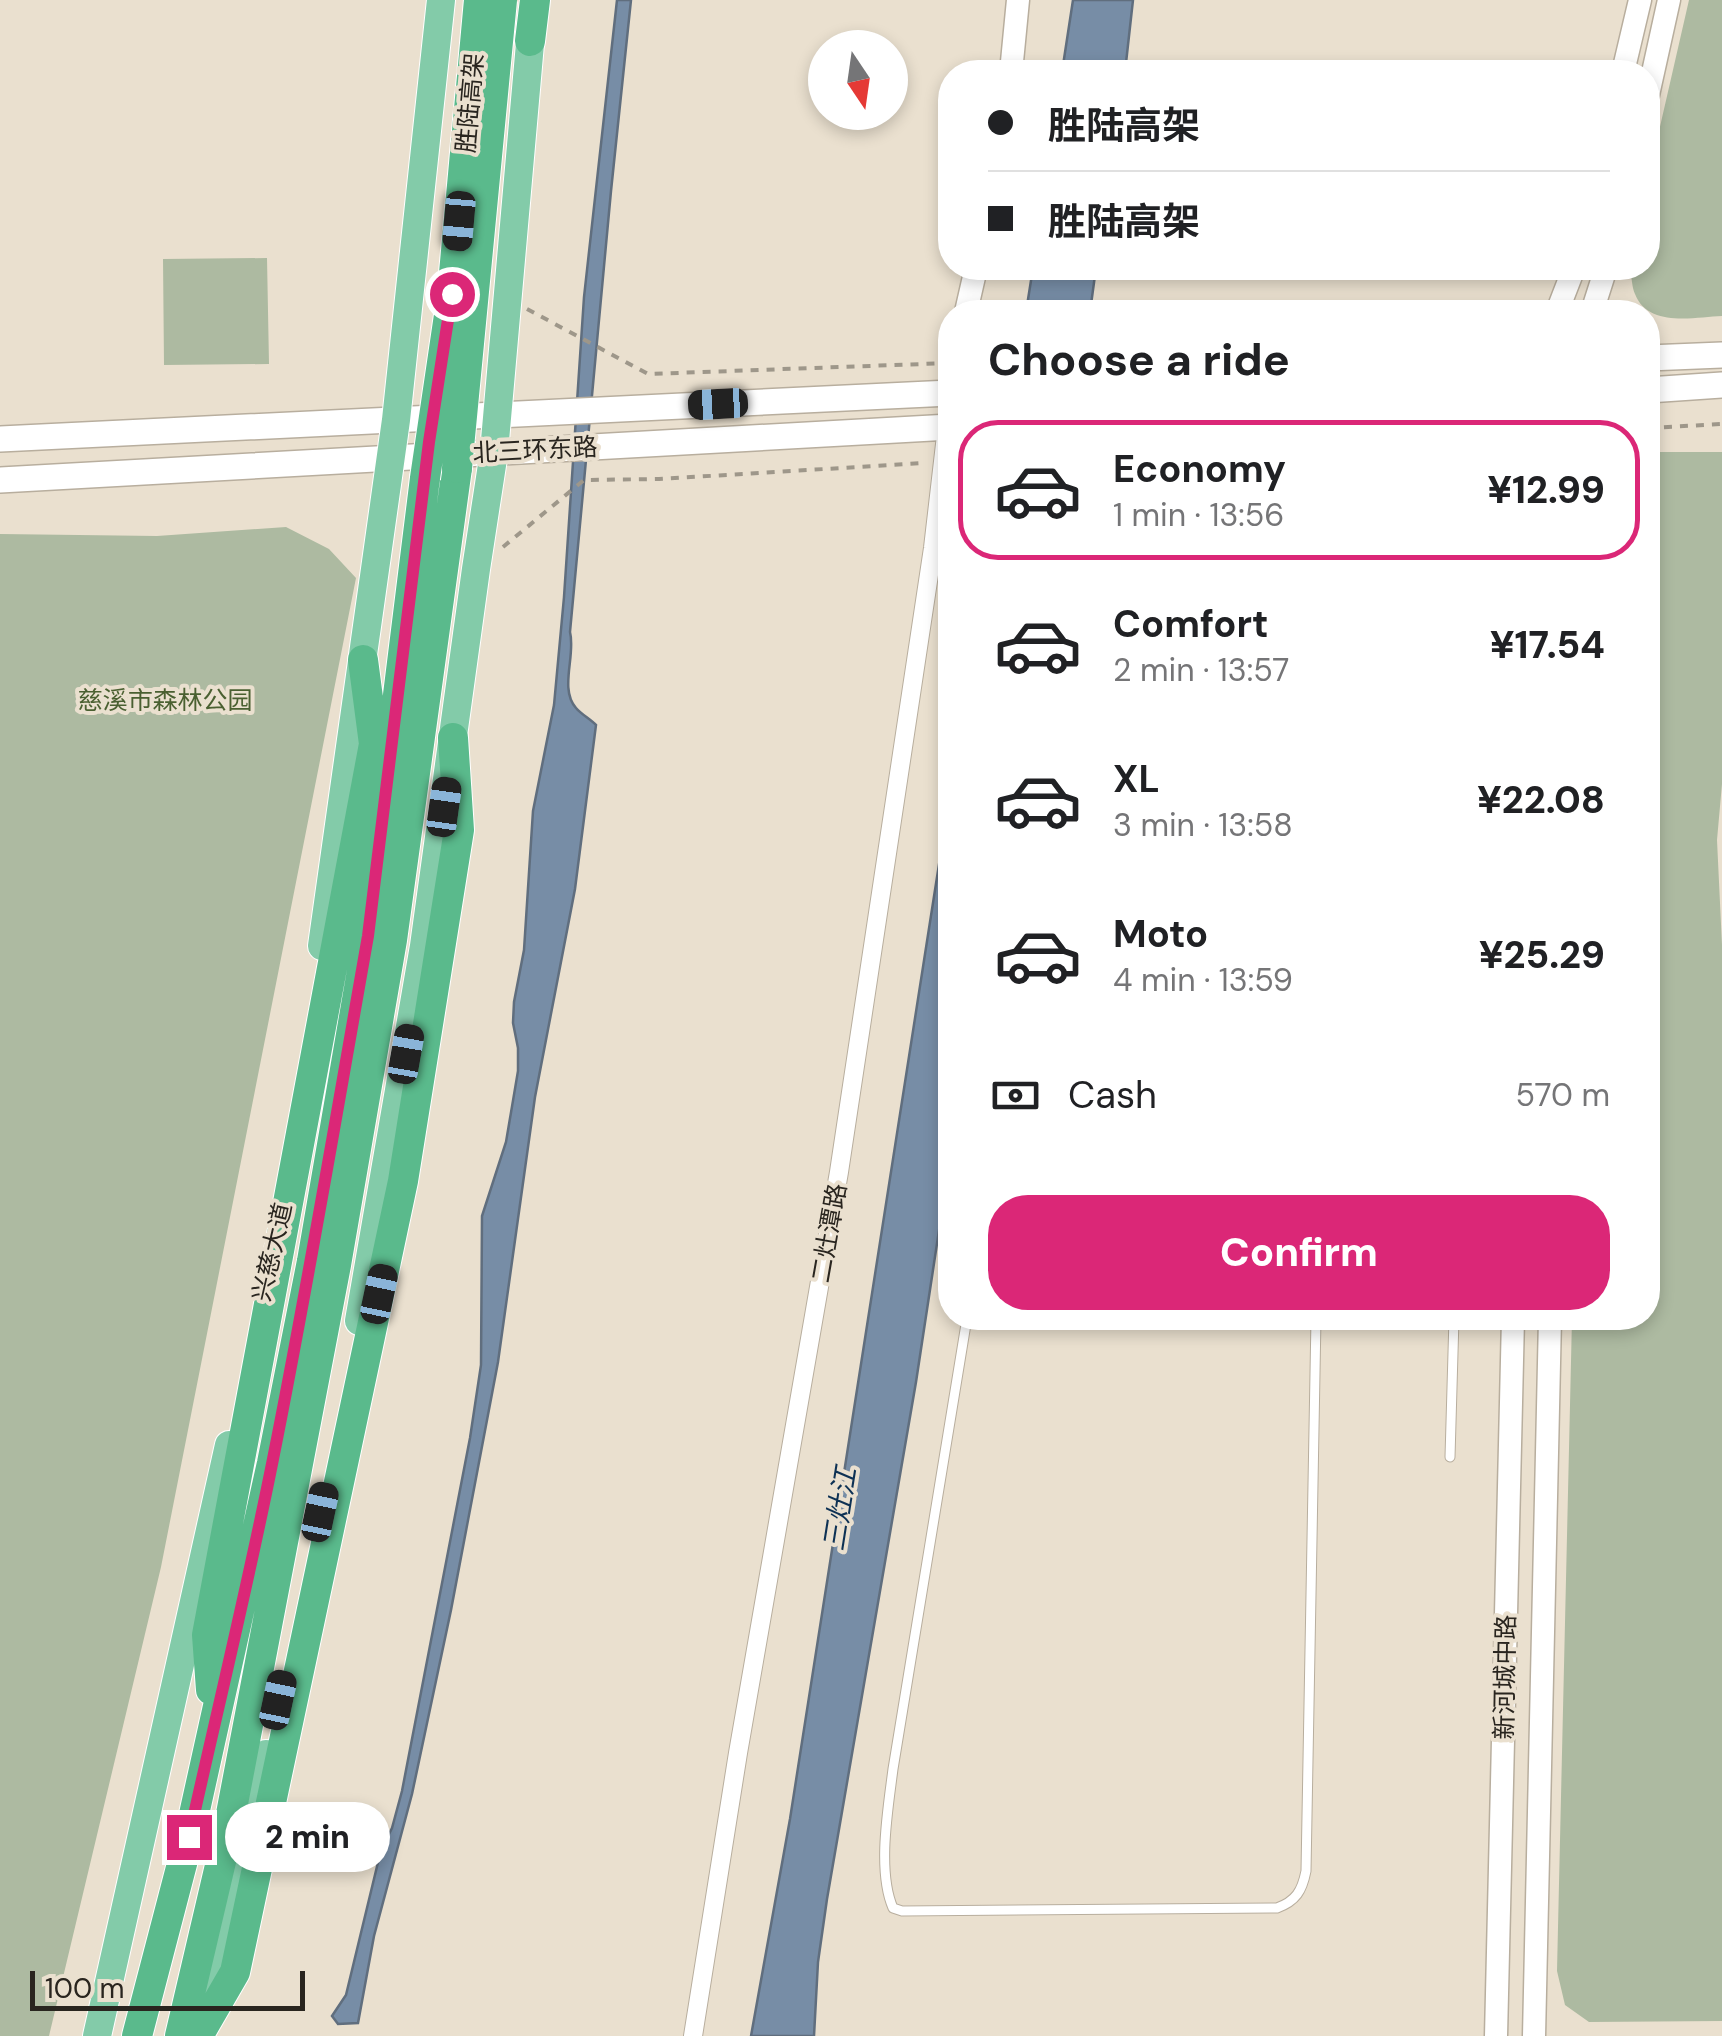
<!DOCTYPE html>
<meta charset="utf-8">
<style>
:root{--surface:#fff;--page:#f2f2f2;--text:#202124;--muted:#757577;--line:#e0e0e0;--accent:#db2777}
body{margin:0;font-family:"DM Sans","Noto Sans SC",sans-serif;background:var(--page);color:var(--text);height:100vh;display:flex;flex-direction:column;font-size:38px;white-space:nowrap}
*{box-sizing:border-box;margin:0}
p{font-size:32px;color:var(--muted)}
.icon{flex:none;width:55px;height:55px;fill:none;stroke:currentColor;stroke-width:2;stroke-linecap:round;stroke-linejoin:round}
.map{position:relative;flex:1;overflow:hidden}
.sheet{position:absolute;left:938px;top:300px;width:722px;height:1030px;display:flex;flex-direction:column;background:var(--surface);border-radius:40px;box-shadow:0 5px 15px #0003}
.sheet>*{flex:none}
.top-card{position:absolute;left:938px;top:60px;width:722px;height:220px;border-radius:40px;box-shadow:0 5px 15px #0003;display:grid;align-content:center;height:220px;padding:0 50px;background:var(--surface)}
.needle{width:65px;rotate:167deg}
.controls{position:absolute;left:808px;top:30px;display:grid;gap:20px}
.controls a{display:grid;place-items:center;width:100px;height:100px;border-radius:50%;background:var(--surface);box-shadow:0 5px 15px #0003;font-size:50px}
.scale{position:absolute;left:30px;bottom:25px;width:275px;box-sizing:border-box;padding-left:10px;border:5px solid #29251f;border-top:0;font-size:28px;line-height:35px;white-space:nowrap;color:#29251f;-webkit-text-stroke:8px #eae0cf;paint-order:stroke}
.end{position:absolute;width:45px;height:45px;margin:-22px;border:12px solid #db2777;background:#fff;box-shadow:0 0 0 5px #fff}
.from{border-radius:50%}
.bubble{position:absolute;height:70px;border-radius:35px;background:var(--surface);box-shadow:0 5px 15px #0003;font-size:32px;font-weight:800;line-height:70px;text-align:center}
.car{position:absolute;width:30px;height:60px;margin:-30px -15px;border-radius:12px;box-shadow:0 0 8px 2px #0007;background:linear-gradient(#222 24%,#8ab4d8 0 40%,#222 0 76%,#8ab4d8 0 86%,#222 0)}
.top-card b{display:flex;align-items:center;gap:35px;height:95px;font-size:38px}
.top-card b+b{border-top:2px solid var(--line)}
.top-card i{width:25px;height:25px;background:var(--text)}
ul{padding:0;list-style:none}
li{display:flex;align-items:center;gap:30px;height:140px;margin:0 20px 15px;padding:0 30px;border:5px solid transparent;border-radius:40px}
li div{flex:1}
li b{display:block;font-size:38px}
li em{font-style:normal;font-weight:800}
li.selected{border-color:var(--accent)}
li>.icon{width:90px;height:90px;stroke-width:1.5}
h2{padding:0 50px;font-size:45px;line-height:120px}
.pay{display:flex;align-items:center;gap:25px;height:110px;padding:0 50px;font-size:38px}
.pay p{margin-inline-start:auto}
.button{display:flex;gap:20px;margin-top:auto;padding:20px 50px}
.button a{flex:1;height:115px;border-radius:40px;background:var(--accent);color:#fff;font-size:40px;font-weight:800;line-height:115px;text-align:center}
.map>svg:first-child{display:block}
.green{fill:#adbaa1}
.water{fill:#778da6;stroke:#606e7e;stroke-width:2.5}
.lines{fill:none;stroke-linecap:round;stroke-linejoin:round}
.service-casing{stroke:#b8ae9e;stroke-width:11}
.minor-casing{stroke:#b8ae9e;stroke-width:20}
.tertiary-casing{stroke:#b8ae9e;stroke-width:25}
.secondary-casing{stroke:#b8ae9e;stroke-width:28}
.primary-casing{stroke:#fff;stroke-width:30}
.trunk-casing{stroke:#fff;stroke-width:32}
.path{stroke:#9e978a;stroke-width:4;stroke-dasharray:8 8;stroke-linecap:butt}
.service{stroke:#fff;stroke-width:9}
.minor{stroke:#fff;stroke-width:18}
.tertiary{stroke:#fff;stroke-width:22}
.secondary{stroke:#fff;stroke-width:25}
.primary{stroke:#83cba9;stroke-width:28}
.trunk{stroke:#5aba8c;stroke-width:30}
.trunk-bridge-casing{stroke:#fff;stroke-width:32;stroke-linecap:butt}
.trunk-bridge{stroke:#5aba8c;stroke-width:30}
.route{stroke:#db2777;stroke-width:12}
.labels{text-anchor:middle;dominant-baseline:central;stroke-width:8;stroke-linejoin:round;paint-order:stroke}
.street-label{font-size:25px;fill:#29251f;stroke:#eae0cf}
.park-label{font-size:25px;fill:#4a6031;stroke:#eae0cf}
.water-label{font-size:28px;font-style:italic;fill:#0d3154;stroke:#eae0cf}
</style>
<div class="map">
<svg width="1722" height="2036" viewBox="0 0 1722 2036">
<rect width="100%" height="100%" fill="#eae0cf"/>
<path class="green" d="M 1689,0 L 1722,0 L 1722,316 C 1694,317 1648,328 1635,294 C 1632,288 1632,278 1630,270 L 1631,268 L 1648,268 L 1648,179 Z
M 267,258 L 269,364 L 164,365 L 163,259 Z
M 1648,452 L 1722,452 L 1722,784 L 1717,840 L 1722,945 L 1722,2021 L 1589,2022 L 1565,2005 L 1557,1971 L 1572,1318 L 1648,1318 Z
M 286,527 L 329,549 L 356,578 L 161,1567 L 49,2036 L 0,2036 L 0,534 L 157,536 Z"/>
<path class="water" d="M 617,0 L 631,0 L 611,191 L 570,632 C 576,655 559,689 576,708 C 581,714 590,719 596,725 L 575,889 L 535,1097 L 498,1362 L 451,1610 L 412,1794 L 374,1936 L 358,2023 L 338,2024 L 332,2016 L 346,1995 L 381,1850 L 392,1828 L 402,1791 L 470,1438 L 481,1365 L 482,1216 L 506,1142 L 518,1071 L 518,1048 L 513,1023 L 514,1002 L 524,950 L 533,811 L 554,705 L 564,597 L 584,297 Z
M 1073,0 L 1133,0 L 1125,72 L 1062,72 Z
M 1033,268 L 1096,268 L 1090,312 L 1026,312 Z
M 950,794 L 950,1158 L 916,1382 L 827,1899 L 818,1962 L 814,2036 L 751,2036 L 790,1819 Z"/>
<g class="lines">
<g class="service-casing">
<path id="service" d="M 967,1318 L 893,1769 C 888,1809 877,1871 893,1908 L 902,1911 L 1277,1908 C 1296,1901 1302,1891 1306,1871 L 1316,1318
M 1450,1457 L 1454,1318"/>
</g>
<g class="minor-casing">
<path id="minor" d="M 693,2036 L 738,1753 L 839,1172 L 933,548 L 947,427"/>
</g>
<g class="tertiary-casing">
<path id="tertiary" d="M 1011,72 L 1018,0
M 1623,72 L 1640,0
M 1648,95 L 1669,0
M 966,312 L 976,268
M 1557,312 L 1574,268
M 1592,312 L 1606,268
M 1496,2036 L 1513,1318
M 1534,2036 L 1550,1318"/>
</g>
<g class="secondary-casing">
<path id="secondary" d="M 1648,358 L 1722,355
M 1648,390 L 1722,385
M 0,439 L 950,393
M 0,480 L 950,427"/>
</g>
<g class="primary-casing">
<path id="primary" d="M 322,946 L 396,420 L 441,0
M 359,1321 L 424,946 L 476,569 L 494,452 L 532,21
M 201,2018 L 245,1850 L 266,1754
M 97,2036 L 229,1445"/>
</g>
<g class="trunk-casing">
<path id="trunk" d="M 530,41 L 535,0
M 211,1690 L 207,1635 L 374,744 L 363,660
M 137,2036 L 189,1837 L 272,1463 L 312,1261 L 368,936 L 425,478
M 180,2036 L 226,1840 L 336,1265 L 392,940 L 457,468
M 198,2036 L 235,1972 L 403,1181 L 459,830 L 453,738"/>
</g>
<path class="path" d="M 527,309 L 648,374 L 950,363
M 1648,428 L 1722,424
M 503,547 L 584,480 L 659,479 L 924,463"/>
<use href="#service" class="service"/>
<use href="#minor" class="minor"/>
<use href="#tertiary" class="tertiary"/>
<use href="#secondary" class="secondary"/>
<use href="#primary" class="primary"/>
<use href="#trunk" class="trunk"/>
<g class="trunk-bridge-casing">
<path id="trunk-bridge" d="M 457,468 L 502,0
M 425,478 L 452,295 L 479,0"/>
</g>
<use href="#trunk-bridge" class="trunk-bridge"/>
</g>
<g class="lines">
<path class="route" d="M 189,1837 C 217,1711 248,1585 273,1459 C 308,1285 337,1111 368,936 L 429,442 L 452,294"/>
</g>
<g class="labels">
<g class="street-label">
<text transform="translate(470 103) rotate(-85)">胜陆高架</text>
<text transform="translate(535 450) rotate(-3)">北三环东路</text>
<text transform="translate(829 1233) rotate(-80)">二灶潭路</text>
<text transform="translate(272 1252) rotate(-77)">兴慈大道</text>
<text transform="translate(1505 1677) rotate(-89)">新河城中路</text>
</g>
<g class="park-label">
<text x="165" y="700">慈溪市森林公园</text>
</g>
<g class="water-label">
<text transform="translate(840 1509) rotate(-81)">三灶江</text>
</g>
</g>
</svg>
<div class="controls">
<a><svg class="needle" viewBox="-14 -14 28 28"><path d="M0-13l5 13h-10z" fill="#e53935"/><path d="M0 13l5-13h-10z" fill="#757577"/></svg></a>
</div>
<div class="scale">100 m</div>
<i class="end from" style="left:452px;top:294px"></i>
<i class="end" style="left:189px;top:1837px"></i>
<div class="bubble" style="left:225px;top:1802px;width:165px">2 min</div>
<i class="car" style="left:459px;top:221px;rotate:185deg"></i>
<i class="car" style="left:718px;top:404px;rotate:267deg"></i>
<i class="car" style="left:444px;top:807px;rotate:8deg"></i>
<i class="car" style="left:406px;top:1054px;rotate:10deg"></i>
<i class="car" style="left:379px;top:1294px;rotate:12deg"></i>
<i class="car" style="left:320px;top:1512px;rotate:12deg"></i>
<i class="car" style="left:278px;top:1700px;rotate:12deg"></i>
<div class="top-card">
<b><i class="from"></i>胜陆高架</b>
<b><i></i>胜陆高架</b>
</div>
<section class="sheet">
<h2>Choose a ride</h2>
<ul>
<li class="selected"><svg class="icon" aria-label="car" viewBox="0 0 24 24"><path d="M5 17H2v-5l4-1 3-4h7l3 4 3 1v5h-3M9 17h6M6 11h13"/><circle cx="7" cy="17" r="2"/><circle cx="17" cy="17" r="2"/></svg><div><b>Economy</b><p>1 min · 13:56</p></div><em>¥12.99</em></li>
<li><svg class="icon" aria-label="car" viewBox="0 0 24 24"><path d="M5 17H2v-5l4-1 3-4h7l3 4 3 1v5h-3M9 17h6M6 11h13"/><circle cx="7" cy="17" r="2"/><circle cx="17" cy="17" r="2"/></svg><div><b>Comfort</b><p>2 min · 13:57</p></div><em>¥17.54</em></li>
<li><svg class="icon" aria-label="car" viewBox="0 0 24 24"><path d="M5 17H2v-5l4-1 3-4h7l3 4 3 1v5h-3M9 17h6M6 11h13"/><circle cx="7" cy="17" r="2"/><circle cx="17" cy="17" r="2"/></svg><div><b>XL</b><p>3 min · 13:58</p></div><em>¥22.08</em></li>
<li><svg class="icon" aria-label="car" viewBox="0 0 24 24"><path d="M5 17H2v-5l4-1 3-4h7l3 4 3 1v5h-3M9 17h6M6 11h13"/><circle cx="7" cy="17" r="2"/><circle cx="17" cy="17" r="2"/></svg><div><b>Moto</b><p>4 min · 13:59</p></div><em>¥25.29</em></li>
</ul>
<div class="pay"><svg class="icon" aria-label="cash" viewBox="0 0 24 24"><path d="M3 7h18v10H3z"/><circle cx="12" cy="12" r="2"/></svg>Cash<p>570 m</p></div>
<div class="button"><a>Confirm</a></div>
</section>
</div>
